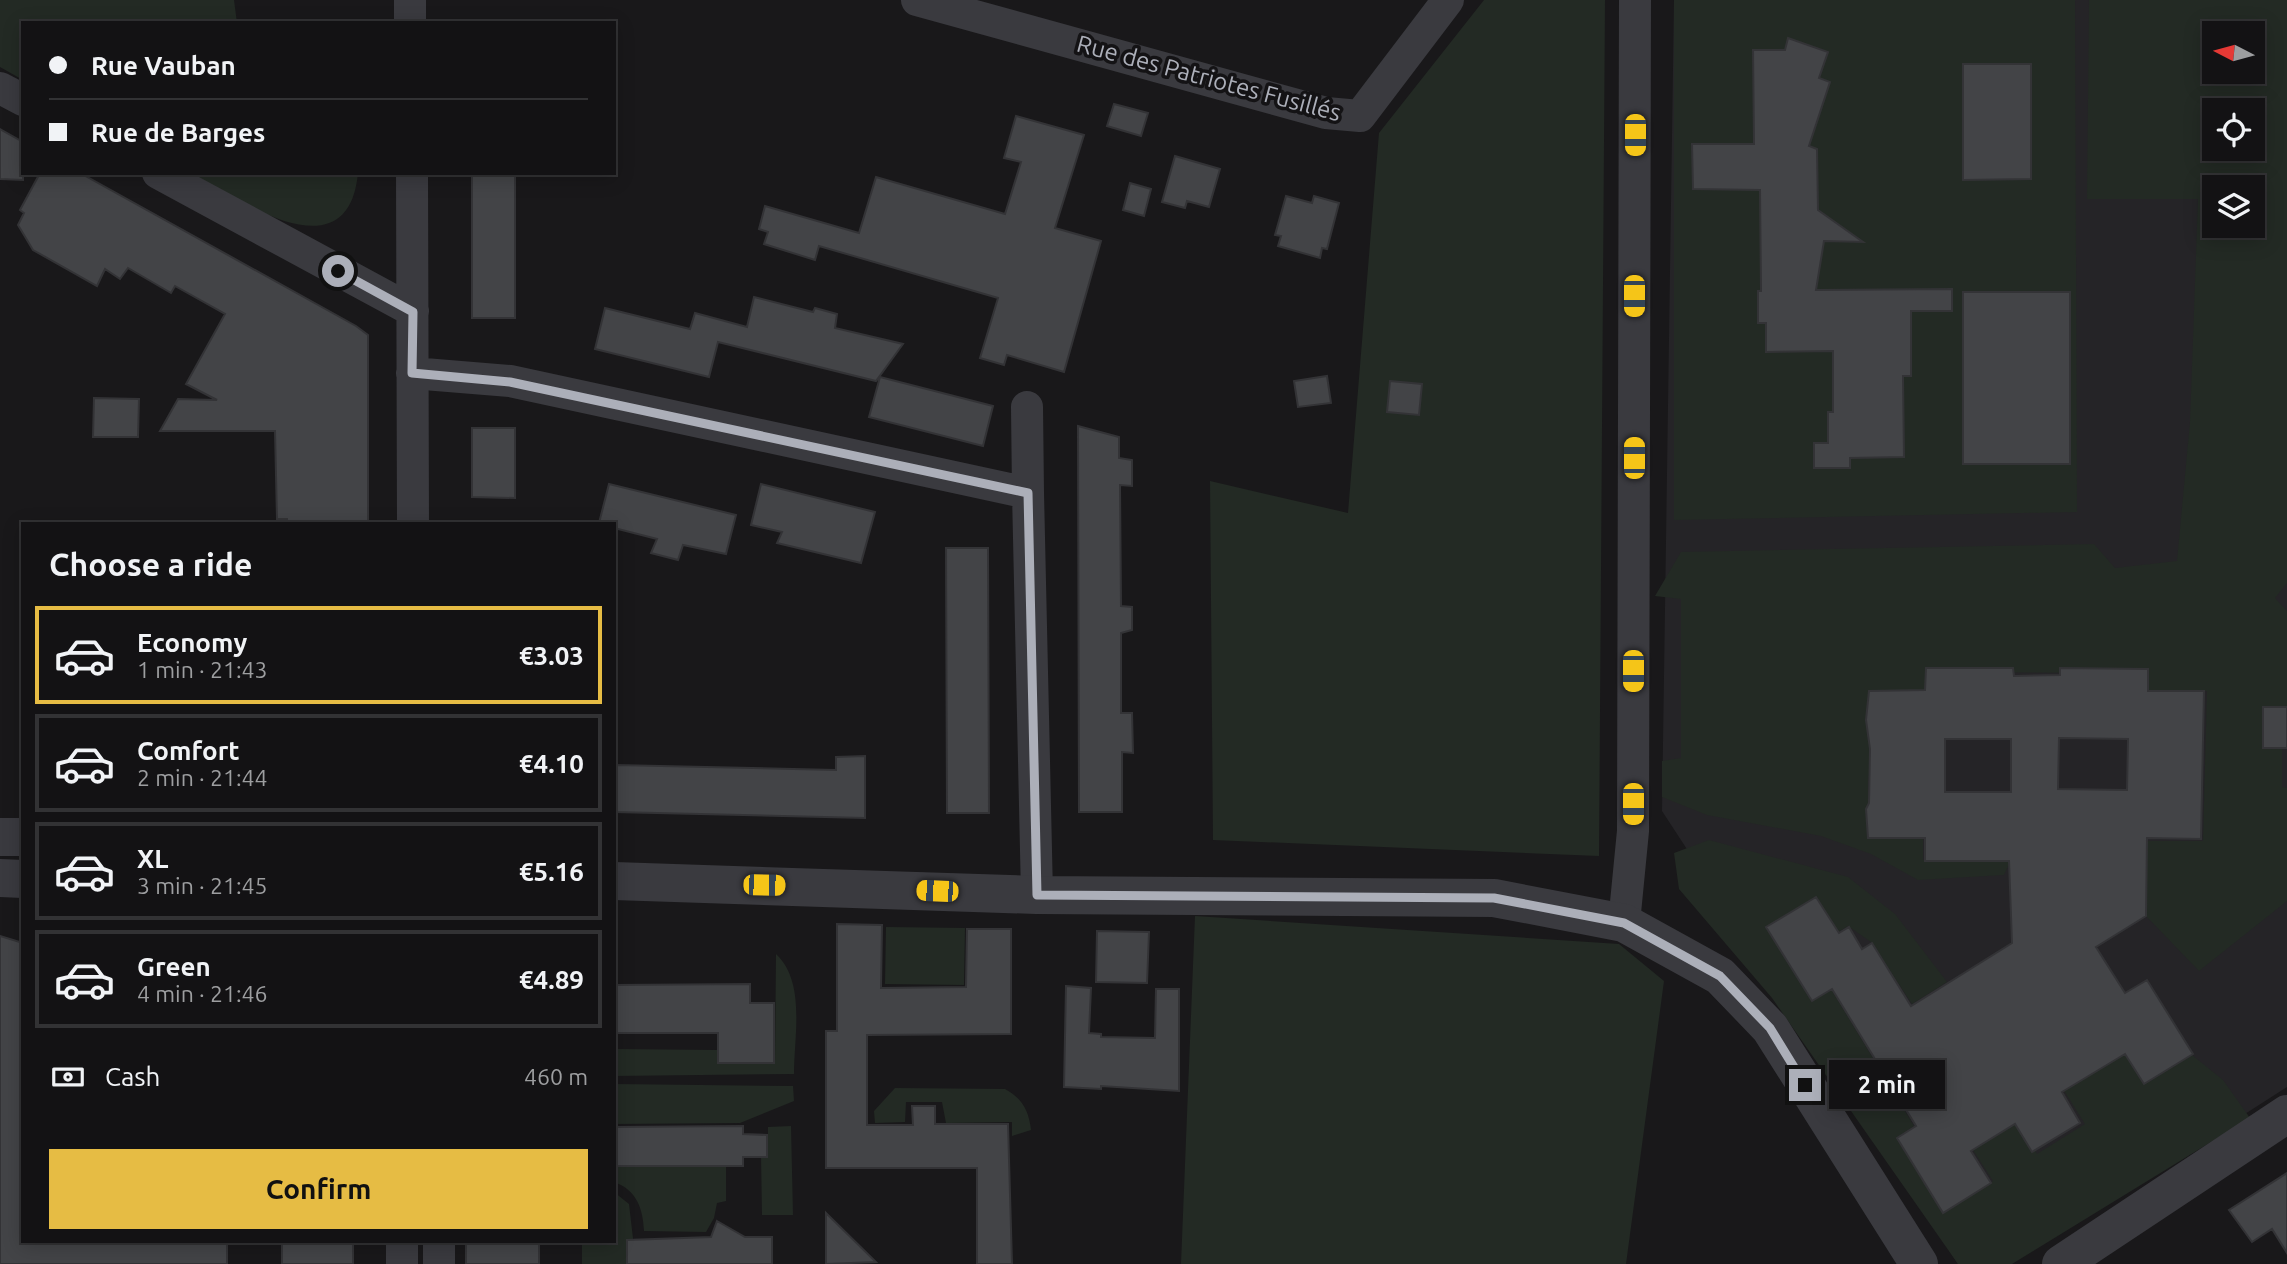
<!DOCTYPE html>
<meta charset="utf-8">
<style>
:root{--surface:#131214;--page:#1c1b1d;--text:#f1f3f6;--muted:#9d9ea0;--line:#323234;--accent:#e6bc44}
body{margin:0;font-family:Ubuntu,sans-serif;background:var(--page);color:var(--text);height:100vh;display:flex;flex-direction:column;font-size:26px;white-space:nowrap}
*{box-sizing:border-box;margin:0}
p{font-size:23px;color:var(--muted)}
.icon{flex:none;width:38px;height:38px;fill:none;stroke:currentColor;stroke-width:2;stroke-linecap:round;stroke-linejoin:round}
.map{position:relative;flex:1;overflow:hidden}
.sheet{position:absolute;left:21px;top:522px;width:595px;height:721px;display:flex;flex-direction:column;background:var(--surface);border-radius:0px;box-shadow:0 4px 18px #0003,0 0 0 2px var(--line)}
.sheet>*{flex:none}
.guide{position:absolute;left:21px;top:21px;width:595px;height:154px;border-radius:0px;box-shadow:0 4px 18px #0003,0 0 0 2px var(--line);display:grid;align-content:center;height:154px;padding:0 28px;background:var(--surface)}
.needle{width:46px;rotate:276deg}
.fabs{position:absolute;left:2202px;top:21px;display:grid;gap:14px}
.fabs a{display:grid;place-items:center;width:63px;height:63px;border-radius:0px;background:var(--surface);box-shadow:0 4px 18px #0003,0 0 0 2px var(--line);font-size:35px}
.end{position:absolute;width:32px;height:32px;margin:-16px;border:9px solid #acafb9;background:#111;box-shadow:0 0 0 4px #111}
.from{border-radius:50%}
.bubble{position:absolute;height:49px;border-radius:0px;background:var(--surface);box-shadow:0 4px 18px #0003,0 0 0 2px var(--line);font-size:23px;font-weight:700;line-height:49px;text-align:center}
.car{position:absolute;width:21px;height:42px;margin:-21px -10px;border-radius:9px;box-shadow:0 0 5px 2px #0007;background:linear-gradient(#f5c518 24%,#345 0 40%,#f5c518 0 76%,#345 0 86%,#f5c518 0)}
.guide b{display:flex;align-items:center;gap:24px;height:66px;font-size:26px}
.guide b+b{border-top:2px solid var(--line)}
.guide i{width:18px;height:18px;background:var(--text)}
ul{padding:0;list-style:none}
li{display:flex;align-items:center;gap:21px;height:98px;margin:0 14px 10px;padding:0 14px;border:4px solid var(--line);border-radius:0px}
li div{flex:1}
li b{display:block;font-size:26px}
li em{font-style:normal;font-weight:700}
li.active{border-color:var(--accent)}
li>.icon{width:63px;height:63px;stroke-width:1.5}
h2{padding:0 28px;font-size:32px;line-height:84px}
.pay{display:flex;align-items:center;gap:18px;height:77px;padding:0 28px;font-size:26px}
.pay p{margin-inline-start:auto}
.action{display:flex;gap:14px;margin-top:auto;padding:14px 28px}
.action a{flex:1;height:80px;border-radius:0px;background:var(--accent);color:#111;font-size:28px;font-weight:700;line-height:80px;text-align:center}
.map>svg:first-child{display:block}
.built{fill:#252427;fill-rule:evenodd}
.green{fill:#232a24;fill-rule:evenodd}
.building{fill:#434447;stroke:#333336;stroke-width:2;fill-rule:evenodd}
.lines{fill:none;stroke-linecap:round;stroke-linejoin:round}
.minor{stroke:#3a3a3f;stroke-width:32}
.tertiary{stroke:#3a3a3f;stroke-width:38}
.route{stroke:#acafb9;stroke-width:9}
.labels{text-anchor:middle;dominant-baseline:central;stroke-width:7;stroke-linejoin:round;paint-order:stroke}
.street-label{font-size:24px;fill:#acafb9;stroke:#141315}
</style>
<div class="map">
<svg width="2287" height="1264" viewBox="0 0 2287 1264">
<rect width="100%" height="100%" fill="#19181a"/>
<path class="built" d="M 1674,0 L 2287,0 L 2287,1087 L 2011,1264 L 1958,1264 L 1662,811 ZM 2214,33 L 2252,33 L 2252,72 L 2214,72 ZM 2214,110 L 2252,110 L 2252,149 L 2214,149 ZM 2214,187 L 2252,187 L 2252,226 L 2214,226 Z"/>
<path class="green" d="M 0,0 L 234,0 L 237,23 L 23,23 L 23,80 L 0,67 Z
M 1484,0 L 1605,0 L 1599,856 L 1213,840 L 1210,481 L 1348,513 L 1379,133 Z
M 1674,0 L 2075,0 L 2077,512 L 1674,520 Z
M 2089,0 L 2287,0 L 2287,583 L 2275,598 L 2287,611 L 2287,707 L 2263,707 L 2263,748 L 2282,748 L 2282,787 L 2287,788 L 2287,901 L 2199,971 L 2146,916 L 2147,841 L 2203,841 L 2207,691 L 2146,691 L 2146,673 L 1930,672 L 1929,697 L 1872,747 L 1868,781 L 1868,837 L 1923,838 L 1923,860 L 2011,860 L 2004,875 L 1918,880 L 1871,854 L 1821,836 L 1707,815 L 1662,797 L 1662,761 L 1681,758 L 1681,599 L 1655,596 L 1681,552 L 2094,544 L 2115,568 L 2177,561 L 2190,422 L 2198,199 L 2087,199 ZM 2214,33 L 2252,33 L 2252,72 L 2214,72 ZM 2214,110 L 2252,110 L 2252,149 L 2214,149 ZM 2214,187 L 2252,187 L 2252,226 L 2214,226 Z
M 191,173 L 358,173 C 348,277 239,200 191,173 Z
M 1709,840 L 1848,877 L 1895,914 L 1947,982 L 1912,1004 L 1871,942 L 1848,926 L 1838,932 L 1815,897 L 1766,928 L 1812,1000 L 1831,989 L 1914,1126 L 1896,1138 L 1943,1212 L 1993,1181 L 1973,1150 L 2001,1132 L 2002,1098 L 2037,1154 L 2085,1124 L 2063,1089 L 2130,1048 L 2150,1081 L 2192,1055 L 2223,1080 L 2250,1118 L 2012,1264 L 1958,1264 L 1772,998 L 1679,889 L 1674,853 Z
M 1195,916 L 1619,944 L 1664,981 L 1626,1264 L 1181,1264 Z
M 886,927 L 965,928 L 964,985 L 885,984 Z
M 776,954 C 806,982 794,1036 794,1074 L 614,1076 L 614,1049 L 717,1050 L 722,1063 L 775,1062 Z
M 614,1084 L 793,1086 L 794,1101 L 740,1123 L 614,1124 Z
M 895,1088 L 1005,1089 C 1022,1098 1029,1111 1031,1130 L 1012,1136 L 1012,1122 L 946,1123 L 942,1102 L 906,1102 L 905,1122 L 875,1123 L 874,1111 Z
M 791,1126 L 793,1215 L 762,1215 L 761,1156 L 768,1155 L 768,1127 Z
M 614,1167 L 726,1167 L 726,1201 L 717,1203 L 714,1218 L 706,1232 L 644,1231 C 643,1209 637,1190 614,1182 Z
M 614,1192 L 629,1204 L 636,1264 L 582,1264 L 582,1241 L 614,1241 Z"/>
<path class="building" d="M 1788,38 L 1828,52 L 1819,78 L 1830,82 L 1809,146 L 1817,149 L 1818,210 L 1863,242 L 1824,241 L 1816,290 L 1952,289 L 1952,311 L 1911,311 L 1911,376 L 1903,376 L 1904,457 L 1850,458 L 1850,468 L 1814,468 L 1814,443 L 1828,443 L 1828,412 L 1833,412 L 1833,351 L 1766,352 L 1766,323 L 1758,323 L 1758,291 L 1761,291 L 1760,190 L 1693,189 L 1692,144 L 1754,144 L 1753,50 L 1785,50 Z
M 1963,64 L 2031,64 L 2031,179 L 1963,180 Z
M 1114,104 L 1148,113 L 1141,136 L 1107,126 Z
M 1016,116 L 1084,135 L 1055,228 L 1101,241 L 1064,372 L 1007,355 L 1004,365 L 980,358 L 998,298 L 819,246 L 815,260 L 764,244 L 768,232 L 759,229 L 765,206 L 859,233 L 876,177 L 1005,214 L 1021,162 L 1004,158 Z
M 0,129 L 23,142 L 23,180 L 0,179 Z
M 1175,156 L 1220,169 L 1209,207 L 1187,201 L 1185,208 L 1162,202 Z
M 40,173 L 80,173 L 356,326 L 368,335 L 368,523 L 287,523 L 287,519 L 277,519 L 275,431 L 160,431 L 178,399 L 217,400 L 186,384 L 225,314 L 175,286 L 171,293 L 128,268 L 120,279 L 105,269 L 97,286 L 33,250 L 18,225 L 24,213 L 20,210 Z
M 472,173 L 515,173 L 515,318 L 472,318 Z
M 1130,183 L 1151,189 L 1144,216 L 1123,210 Z
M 1286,196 L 1312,203 L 1314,196 L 1339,203 L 1327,249 L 1322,248 L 1320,258 L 1278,246 L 1281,236 L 1275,235 Z
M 1963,292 L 2070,292 L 2070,464 L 1963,464 Z
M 754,297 L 813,312 L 815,308 L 837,314 L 835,328 L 903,344 L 876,381 L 718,342 L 709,377 L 595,349 L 605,308 L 690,329 L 695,313 L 747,327 Z
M 1327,376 L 1331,403 L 1298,407 L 1294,381 Z
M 880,377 L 993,406 L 983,446 L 869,417 Z
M 1390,381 L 1422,384 L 1419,415 L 1387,412 Z
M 94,398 L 139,399 L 138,437 L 93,437 Z
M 1078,426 L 1119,437 L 1119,458 L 1132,460 L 1132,486 L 1120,485 L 1121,606 L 1132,607 L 1132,630 L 1121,633 L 1121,713 L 1132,713 L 1133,753 L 1122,752 L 1122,812 L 1079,812 Z
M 472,428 L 515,428 L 515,498 L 472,497 Z
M 609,484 L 736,515 L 726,554 L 683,545 L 678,560 L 651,553 L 657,539 L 614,528 L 614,523 L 599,523 Z
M 761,484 L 875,512 L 861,563 L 777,543 L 782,532 L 751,525 Z
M 946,548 L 988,548 L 989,813 L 947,813 Z
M 1926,668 L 2013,668 L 2014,676 L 2060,675 L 2060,668 L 2148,669 L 2148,691 L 2204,691 L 2201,839 L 2147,838 L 2146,916 L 2096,947 L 2125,993 L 2147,980 L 2193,1054 L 2144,1084 L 2125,1054 L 2062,1092 L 2080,1123 L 2032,1152 L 2015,1124 L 1971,1151 L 1991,1183 L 1943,1213 L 1897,1138 L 1916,1126 L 1832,989 L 1812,1001 L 1766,927 L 1816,897 L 1839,933 L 1849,927 L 1862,949 L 1872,943 L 1911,1006 L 2012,943 L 2009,861 L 1925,861 L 1925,838 L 1868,838 L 1866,809 L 1869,803 L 1870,749 L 1866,720 L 1869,691 L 1925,690 ZM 2059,738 L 2128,739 L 2127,790 L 2058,789 ZM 1945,739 L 2011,739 L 2011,792 L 1945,792 Z
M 2263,707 L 2287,707 L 2287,748 L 2263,748 Z
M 865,756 L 865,818 L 614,812 L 616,765 L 836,770 L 836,757 Z
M 837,924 L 882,925 L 881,988 L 966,987 L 967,929 L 1011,929 L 1011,1034 L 867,1035 L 867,1125 L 913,1125 L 912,1106 L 935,1106 L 935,1124 L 1008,1124 L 1012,1264 L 977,1264 L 977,1168 L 826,1168 L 826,1031 L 837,1031 Z
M 1097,931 L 1149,932 L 1147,983 L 1096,982 Z
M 0,936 L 23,943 L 23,1241 L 227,1241 L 227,1264 L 0,1264 Z
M 750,984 L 750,1003 L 774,1003 L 774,1063 L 718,1063 L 718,1033 L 614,1033 L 614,985 Z
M 1066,986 L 1091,988 L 1089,1033 L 1101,1034 L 1101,1037 L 1155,1038 L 1156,989 L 1179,989 L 1179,1091 L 1101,1086 L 1101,1089 L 1064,1087 Z
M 743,1126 L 743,1134 L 767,1135 L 767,1157 L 743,1157 L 743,1166 L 614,1166 L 614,1127 Z
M 2287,1173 L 2287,1253 L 2272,1229 L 2252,1242 L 2229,1210 Z
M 826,1213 L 876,1262 L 826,1264 Z
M 717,1221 L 745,1237 L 772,1237 L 772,1264 L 627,1264 L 627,1240 L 711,1237 Z
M 282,1241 L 353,1241 L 353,1264 L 282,1264 Z
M 466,1241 L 539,1241 L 539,1264 L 466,1264 Z"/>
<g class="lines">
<path class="minor" d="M 410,0 L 410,23
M 917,0 L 1326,113 L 1360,116 L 1448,0
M 0,88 L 23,100
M 158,173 L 413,311
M 412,173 L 413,523
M 412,373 L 510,381 L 1028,493 L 1037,895
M 1027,407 L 1028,493
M 1624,923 L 1633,831 L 1635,0
M 402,1264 L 402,1241
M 439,1264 L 439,1241"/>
<path class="tertiary" d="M 0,837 L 23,837
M 0,878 L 23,879
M 614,881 L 1037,895 L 1494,898 L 1624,923 L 1720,976 L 1770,1028 L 1919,1264
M 2061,1264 L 2287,1114"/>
</g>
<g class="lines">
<path class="route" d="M 338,271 L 413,312 L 412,373 L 510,382 L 1028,493 L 1037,895 L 1494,898 L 1624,923 L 1720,976 L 1770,1028 L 1805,1085"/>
</g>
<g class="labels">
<g class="street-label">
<text transform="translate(1209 78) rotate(15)">Rue des Patriotes Fusillés</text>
</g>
</g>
</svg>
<div class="fabs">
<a><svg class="needle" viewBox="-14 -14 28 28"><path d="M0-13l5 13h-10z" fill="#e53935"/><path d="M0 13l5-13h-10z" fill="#9d9ea0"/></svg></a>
<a><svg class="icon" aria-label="locate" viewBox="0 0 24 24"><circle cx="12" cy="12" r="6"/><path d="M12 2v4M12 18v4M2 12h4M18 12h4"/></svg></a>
<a><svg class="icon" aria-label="layers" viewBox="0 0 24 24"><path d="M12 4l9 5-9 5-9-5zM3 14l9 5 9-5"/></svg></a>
</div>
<i class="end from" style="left:338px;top:271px"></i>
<i class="end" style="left:1805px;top:1085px"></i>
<div class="bubble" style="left:1829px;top:1060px;width:116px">2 min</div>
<i class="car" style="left:1635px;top:135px;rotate:180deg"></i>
<i class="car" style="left:1634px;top:296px;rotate:180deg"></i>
<i class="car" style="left:1634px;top:458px;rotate:0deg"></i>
<i class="car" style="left:1633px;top:671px;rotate:180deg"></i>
<i class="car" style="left:1633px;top:804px;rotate:180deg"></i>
<i class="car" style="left:764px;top:885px;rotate:91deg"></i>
<i class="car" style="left:937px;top:891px;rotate:272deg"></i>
<div class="guide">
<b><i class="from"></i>Rue Vauban</b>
<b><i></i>Rue de Barges</b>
</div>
<section class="sheet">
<h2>Choose a ride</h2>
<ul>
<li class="active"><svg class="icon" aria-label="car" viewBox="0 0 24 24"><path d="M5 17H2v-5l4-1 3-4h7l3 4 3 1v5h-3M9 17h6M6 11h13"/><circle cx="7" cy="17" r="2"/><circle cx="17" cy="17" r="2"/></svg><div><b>Economy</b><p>1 min · 21:43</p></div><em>€3.03</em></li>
<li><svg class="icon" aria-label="car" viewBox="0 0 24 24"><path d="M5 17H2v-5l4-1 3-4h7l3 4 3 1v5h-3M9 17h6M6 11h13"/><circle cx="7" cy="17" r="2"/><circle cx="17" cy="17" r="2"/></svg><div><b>Comfort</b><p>2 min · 21:44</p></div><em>€4.10</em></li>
<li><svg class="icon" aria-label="car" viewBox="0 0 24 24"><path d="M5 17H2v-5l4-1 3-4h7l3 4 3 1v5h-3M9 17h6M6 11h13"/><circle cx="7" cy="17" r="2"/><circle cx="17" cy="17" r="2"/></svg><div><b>XL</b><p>3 min · 21:45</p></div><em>€5.16</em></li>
<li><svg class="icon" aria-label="car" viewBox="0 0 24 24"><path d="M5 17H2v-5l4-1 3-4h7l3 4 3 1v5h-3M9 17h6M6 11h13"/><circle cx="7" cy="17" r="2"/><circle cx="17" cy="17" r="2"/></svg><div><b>Green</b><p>4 min · 21:46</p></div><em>€4.89</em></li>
</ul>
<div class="pay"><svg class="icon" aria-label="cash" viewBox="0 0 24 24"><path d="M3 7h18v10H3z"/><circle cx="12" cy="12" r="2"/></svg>Cash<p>460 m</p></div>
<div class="action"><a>Confirm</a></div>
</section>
</div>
